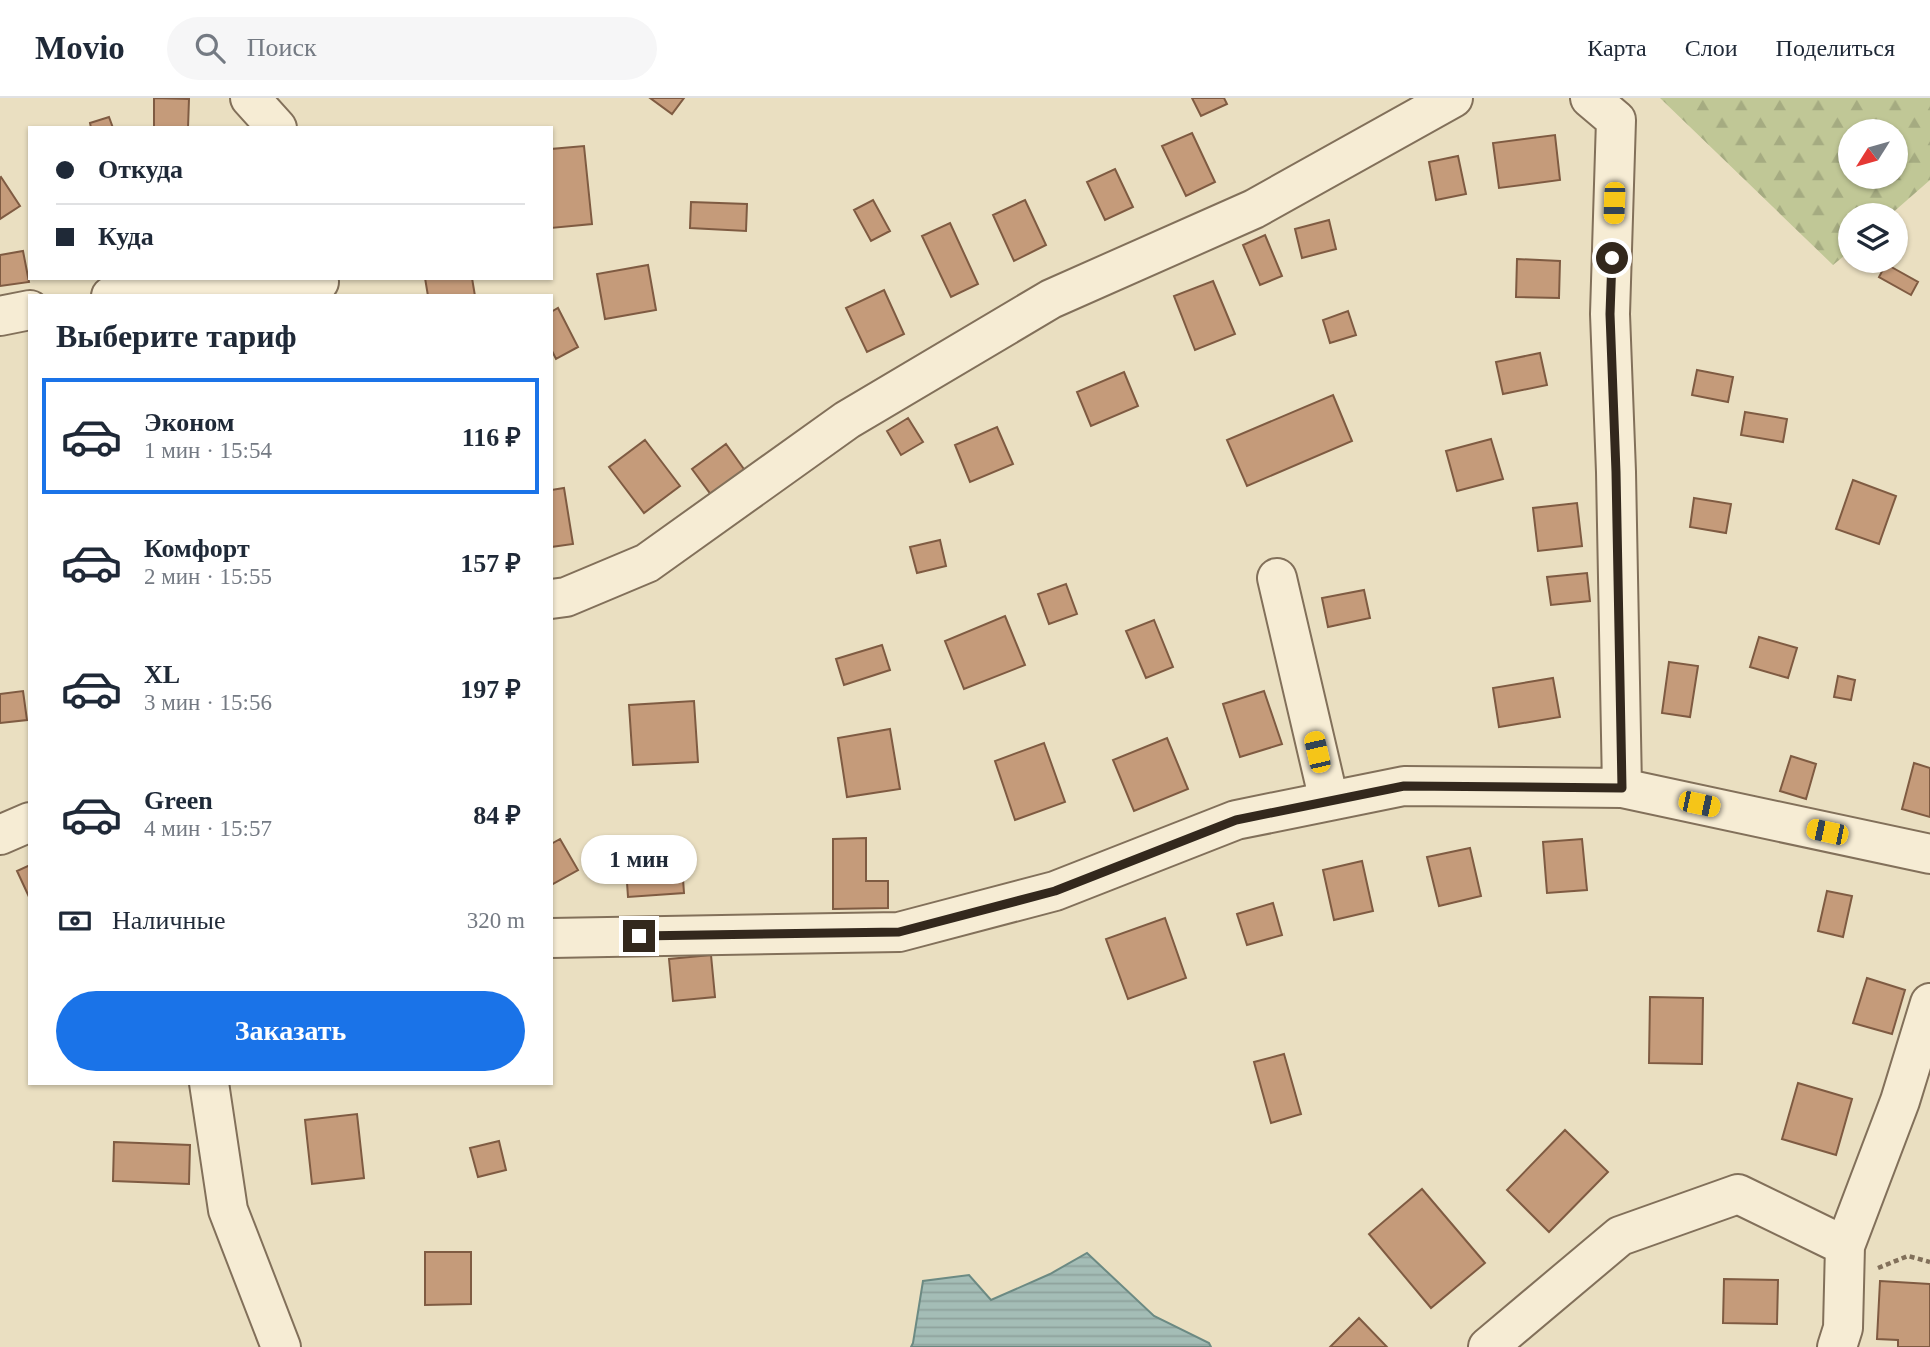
<!DOCTYPE html>
<html lang="ru">
<meta charset="utf-8">
<style>
:root{--surface:#fff;--page:#f6f6f7;--text:#1f2937;--muted:#747a83;--line:#e0e1e3;--accent:#1a73e8}
body{margin:0;font-family:"Times New Roman",serif;background:var(--page);color:var(--text);height:100vh;display:flex;flex-direction:column;font-size:26px;white-space:nowrap}
*{box-sizing:border-box;margin:0}
p{font-size:23px;color:var(--muted)}
.icon{flex:none;width:38px;height:38px;fill:none;stroke:currentColor;stroke-width:2;stroke-linecap:round;stroke-linejoin:round}
.map{position:relative;flex:1;overflow:hidden}
.sheet{position:absolute;left:28px;top:196px;width:525px;height:791px;display:flex;flex-direction:column;background:var(--surface);border-radius:0px;box-shadow:0 2px 5px #0004}
.sheet>*{flex:none}
.guide{position:absolute;left:28px;top:28px;width:525px;height:154px;border-radius:0px;box-shadow:0 2px 5px #0004;display:grid;align-content:center;height:154px;padding:0 28px;background:var(--surface)}
.needle{width:46px;rotate:233deg}
.fabs{position:absolute;left:1838px;top:21px;display:grid;gap:14px}
.fabs a{display:grid;place-items:center;width:70px;height:70px;border-radius:50%;background:var(--surface);box-shadow:0 2px 5px #0004;font-size:35px}
.end{position:absolute;width:32px;height:32px;margin:-16px;border:9px solid #33281d;background:#fff;box-shadow:0 0 0 4px #fff}
.from{border-radius:50%}
.bubble{position:absolute;height:49px;border-radius:24px;background:var(--surface);box-shadow:0 2px 5px #0004;font-size:23px;font-weight:700;line-height:49px;text-align:center}
.car{position:absolute;width:21px;height:42px;margin:-21px -10px;border-radius:9px;box-shadow:0 0 5px 2px #0007;background:linear-gradient(#f5c518 24%,#345 0 40%,#f5c518 0 76%,#345 0 86%,#f5c518 0)}
.guide b{display:flex;align-items:center;gap:24px;height:66px;font-size:26px}
.guide b+b{border-top:2px solid var(--line)}
.guide i{width:18px;height:18px;background:var(--text)}
ul{padding:0;list-style:none}
li{display:flex;align-items:center;gap:21px;height:116px;margin:0 14px 10px;padding:0 14px;border:4px solid transparent;border-radius:0px}
li div{flex:1}
li b{display:block;font-size:26px}
li em{font-style:normal;font-weight:700}
li.current{border-color:var(--accent)}
li>.icon{width:63px;height:63px;stroke-width:1.5}
h2{padding:0 28px;font-size:32px;line-height:84px}
.pay{display:flex;align-items:center;gap:18px;height:77px;padding:0 28px;font-size:26px}
.pay p{margin-inline-start:auto}
.button{display:flex;gap:14px;margin-top:auto;padding:14px 28px}
.button a{flex:1;height:80px;border-radius:42px;background:var(--accent);color:#fff;font-size:28px;font-weight:700;line-height:80px;text-align:center}
header{display:flex;align-items:center;gap:42px;box-sizing:border-box;height:98px;padding:0 35px;background:var(--surface);border-bottom:2px solid var(--line)}
header strong{font-size:33px}
nav{display:flex;gap:38px;margin-inline-start:auto;font-size:24px}
.search{width:490px;height:63px;background:var(--page);display:flex;align-items:center;gap:18px;box-sizing:border-box;padding:0 24px;border-radius:38px;color:var(--muted);font-size:26px}
.map>svg:first-child{display:block}
.forest{fill:url(#forest-firs);fill-rule:evenodd}
.water{fill:url(#water-rules);stroke:#6c8a83;stroke-width:2}
.building{fill:#c59b7a;stroke:#7f5b42;stroke-width:2}
.lines{fill:none;stroke-linecap:round;stroke-linejoin:round}
.minor-casing{stroke:#82705a;stroke-width:42}
.path{stroke:#82705a;stroke-width:4.5;stroke-dasharray:5 3.5;stroke-linecap:butt}
.minor{stroke:#f6ecd4;stroke-width:38}
.route{stroke:#33281d;stroke-width:9}
</style>
<header>
<strong>Movio</strong>
<div class="search"><svg class="icon" aria-label="search" viewBox="0 0 24 24"><circle cx="10" cy="10" r="6"/><path d="M15 15l6 6"/></svg>Поиск</div>
<nav><a>Карта</a><a>Слои</a><a>Поделиться</a></nav>
</header>
<div class="map">
<svg width="1930" height="1249" viewBox="0 0 1930 1249">
<defs>
<pattern id="forest-firs" width="22" height="20" patternUnits="userSpaceOnUse" patternTransform="scale(1.75)"><rect width="22" height="20" fill="#c0c796"/><path d="M5 1l3.5 6h-7zM16 11l3.5 6h-7z" fill="#a5ab81"/></pattern>
<pattern id="water-rules" width="6" height="5" patternUnits="userSpaceOnUse" patternTransform="scale(1.75)"><rect width="6" height="5" fill="#a4bdb6"/><path d="M0 2.5h6" fill="none" stroke="#8ea29c"/></pattern>
</defs>
<rect width="100%" height="100%" fill="#eadfc1"/>
<path class="forest" d="M 1660,0 L 1930,0 L 1930,82 L 1890,117 L 1850,117 L 1850,153 L 1833,167 ZM 1850,33 L 1895,33 L 1895,79 L 1850,79 Z"/>
<path class="water" d="M 1087,1155 L 1154,1218 L 1209,1245 L 1211,1249 L 911,1249 L 913,1245 L 923,1183 L 969,1177 L 991,1202 L 1050,1176 Z"/>
<path class="building" d="M 154,0 L 189,1 L 188,30 L 154,30 Z
M 650,0 L 684,0 L 672,16 Z
M 1192,0 L 1224,0 L 1227,6 L 1201,18 Z
M 109,19 L 113,30 L 91,30 L 90,25 Z
M 1192,35 L 1215,84 L 1186,98 L 1162,48 Z
M 1555,37 L 1560,82 L 1499,90 L 1493,45 Z
M 584,48 L 592,126 L 551,130 L 551,51 Z
M 1458,58 L 1466,96 L 1436,102 L 1429,64 Z
M 1115,71 L 1133,109 L 1105,122 L 1087,84 Z
M 1,79 L 20,108 L 0,121 L 0,80 Z
M 873,102 L 890,133 L 871,143 L 854,112 Z
M 1025,102 L 1046,147 L 1014,163 L 993,117 Z
M 691,104 L 747,106 L 746,133 L 690,130 Z
M 1329,122 L 1336,151 L 1302,160 L 1295,131 Z
M 950,125 L 978,186 L 951,199 L 922,138 Z
M 1265,137 L 1282,178 L 1260,187 L 1243,147 Z
M 23,153 L 29,184 L 0,188 L 0,157 Z
M 1517,161 L 1560,163 L 1559,200 L 1516,199 Z
M 1886,166 L 1918,184 L 1911,197 L 1879,179 Z
M 648,167 L 656,212 L 605,221 L 597,176 Z
M 425,180 L 472,180 L 475,198 L 428,198 Z
M 1213,183 L 1235,236 L 1195,252 L 1174,198 Z
M 884,192 L 904,236 L 867,254 L 846,210 Z
M 558,210 L 578,249 L 556,261 L 551,251 L 551,214 Z
M 1348,213 L 1356,237 L 1330,245 L 1323,222 Z
M 1540,255 L 1547,287 L 1503,296 L 1496,264 Z
M 1697,272 L 1733,279 L 1728,304 L 1692,297 Z
M 1124,274 L 1138,308 L 1091,328 L 1077,294 Z
M 1333,297 L 1352,343 L 1247,388 L 1227,342 Z
M 1745,314 L 1787,321 L 1783,344 L 1741,337 Z
M 908,320 L 923,344 L 901,357 L 887,333 Z
M 997,329 L 1013,366 L 970,384 L 955,347 Z
M 1491,341 L 1503,381 L 1457,393 L 1446,353 Z
M 645,342 L 680,388 L 644,415 L 609,369 Z
M 726,346 L 746,374 L 712,398 L 692,371 Z
M 1853,382 L 1896,398 L 1879,446 L 1836,431 Z
M 564,390 L 573,446 L 551,449 L 551,392 Z
M 1694,400 L 1731,406 L 1726,435 L 1690,429 Z
M 1577,405 L 1582,448 L 1538,453 L 1533,410 Z
M 940,442 L 946,468 L 917,475 L 910,449 Z
M 1587,475 L 1590,503 L 1551,507 L 1547,479 Z
M 1066,486 L 1077,516 L 1049,526 L 1038,496 Z
M 1364,492 L 1370,520 L 1328,529 L 1322,500 Z
M 1005,518 L 1025,567 L 964,591 L 945,543 Z
M 1154,522 L 1173,569 L 1146,580 L 1126,533 Z
M 1759,539 L 1797,550 L 1788,580 L 1750,569 Z
M 882,547 L 890,572 L 844,587 L 836,561 Z
M 1669,564 L 1698,568 L 1690,619 L 1662,615 Z
M 1838,578 L 1855,582 L 1851,602 L 1834,599 Z
M 1553,580 L 1560,619 L 1499,629 L 1493,590 Z
M 23,593 L 27,622 L 0,625 L 0,596 Z
M 1264,593 L 1282,646 L 1240,659 L 1223,606 Z
M 694,603 L 698,664 L 633,667 L 629,607 Z
M 890,631 L 900,691 L 847,699 L 838,640 Z
M 1167,640 L 1188,691 L 1134,713 L 1113,662 Z
M 1044,645 L 1065,704 L 1015,722 L 995,663 Z
M 1791,658 L 1816,666 L 1806,701 L 1780,693 Z
M 1914,665 L 1930,670 L 1930,719 L 1902,711 Z
M 866,740 L 866,783 L 888,783 L 888,810 L 833,811 L 833,741 Z
M 560,741 L 578,772 L 551,787 L 551,746 Z
M 1582,741 L 1587,792 L 1547,795 L 1543,744 Z
M 1470,750 L 1481,798 L 1439,808 L 1427,759 Z
M 681,752 L 684,795 L 628,799 L 625,756 Z
M 1362,763 L 1373,813 L 1334,822 L 1323,772 Z
M 30,767 L 30,801 L 17,773 Z
M 1827,793 L 1852,798 L 1843,839 L 1818,833 Z
M 1273,805 L 1282,837 L 1247,847 L 1237,816 Z
M 1165,820 L 1186,880 L 1128,901 L 1106,841 Z
M 711,857 L 715,899 L 673,903 L 669,861 Z
M 1867,880 L 1905,892 L 1892,936 L 1853,925 Z
M 1650,899 L 1703,900 L 1702,966 L 1649,965 Z
M 1284,956 L 1301,1016 L 1271,1025 L 1254,964 Z
M 1798,985 L 1852,1001 L 1836,1057 L 1782,1041 Z
M 357,1016 L 364,1080 L 312,1086 L 305,1022 Z
M 1565,1032 L 1608,1074 L 1549,1134 L 1507,1092 Z
M 499,1043 L 506,1072 L 478,1079 L 470,1050 Z
M 114,1044 L 190,1047 L 189,1086 L 113,1083 Z
M 1422,1091 L 1485,1165 L 1431,1210 L 1369,1136 Z
M 425,1154 L 471,1154 L 471,1206 L 425,1207 Z
M 1724,1181 L 1778,1182 L 1777,1226 L 1723,1225 Z
M 1880,1183 L 1930,1186 L 1930,1249 L 1898,1249 L 1898,1242 L 1877,1241 Z
M 1359,1220 L 1387,1249 L 1330,1249 Z"/>
<g class="lines">
<g class="minor-casing">
<path id="minor" d="M 250,0 L 277,30
M 1590,0 L 1616,22 L 1610,216 L 1616,374 L 1622,690
M 111,198 L 319,184
M 0,218 L 30,212
M 1277,480 L 1329,703
M 551,501 L 566,499 L 647,465 L 847,322 L 1051,201 L 1254,111 L 1453,0
M 0,737 L 30,724
M 551,840 L 899,834 L 1055,793 L 1236,722 L 1404,688 L 1622,690 L 1930,756
M 209,985 L 228,1112 L 281,1249
M 1488,1249 L 1620,1138 L 1738,1096 L 1845,1148 L 1900,1003 L 1930,905
M 1837,1249 L 1843,1230 L 1845,1148"/>
</g>
<path class="path" d="M 1878,1170 L 1908,1158 L 1930,1164"/>
<use href="#minor" class="minor"/>
</g>
<g class="lines">
<path class="route" d="M 639,838 L 899,834 L 1055,793 L 1236,722 L 1404,688 L 1622,690 L 1616,374 L 1610,216 L 1612,160"/>
</g>
</svg>
<div class="fabs">
<a><svg class="needle" viewBox="-14 -14 28 28"><path d="M0-13l5 13h-10z" fill="#e53935"/><path d="M0 13l5-13h-10z" fill="#747a83"/></svg></a>
<a><svg class="icon" aria-label="layers" viewBox="0 0 24 24"><path d="M12 4l9 5-9 5-9-5zM3 14l9 5 9-5"/></svg></a>
</div>
<i class="end from" style="left:1612px;top:160px"></i>
<i class="end" style="left:639px;top:838px"></i>
<div class="bubble" style="left:581px;top:737px;width:116px">1 мин</div>
<i class="car" style="left:1614px;top:105px;rotate:182deg"></i>
<i class="car" style="left:1317px;top:654px;rotate:347deg"></i>
<i class="car" style="left:1699px;top:706px;rotate:102deg"></i>
<i class="car" style="left:1827px;top:734px;rotate:282deg"></i>
<div class="guide">
<b><i class="from"></i>Откуда</b>
<b><i></i>Куда</b>
</div>
<section class="sheet">
<h2>Выберите тариф</h2>
<ul>
<li class="current"><svg class="icon" aria-label="car" viewBox="0 0 24 24"><path d="M5 17H2v-5l4-1 3-4h7l3 4 3 1v5h-3M9 17h6M6 11h13"/><circle cx="7" cy="17" r="2"/><circle cx="17" cy="17" r="2"/></svg><div><b>Эконом</b><p>1 мин · 15:54</p></div><em>116 ₽</em></li>
<li><svg class="icon" aria-label="car" viewBox="0 0 24 24"><path d="M5 17H2v-5l4-1 3-4h7l3 4 3 1v5h-3M9 17h6M6 11h13"/><circle cx="7" cy="17" r="2"/><circle cx="17" cy="17" r="2"/></svg><div><b>Комфорт</b><p>2 мин · 15:55</p></div><em>157 ₽</em></li>
<li><svg class="icon" aria-label="car" viewBox="0 0 24 24"><path d="M5 17H2v-5l4-1 3-4h7l3 4 3 1v5h-3M9 17h6M6 11h13"/><circle cx="7" cy="17" r="2"/><circle cx="17" cy="17" r="2"/></svg><div><b>XL</b><p>3 мин · 15:56</p></div><em>197 ₽</em></li>
<li><svg class="icon" aria-label="car" viewBox="0 0 24 24"><path d="M5 17H2v-5l4-1 3-4h7l3 4 3 1v5h-3M9 17h6M6 11h13"/><circle cx="7" cy="17" r="2"/><circle cx="17" cy="17" r="2"/></svg><div><b>Green</b><p>4 мин · 15:57</p></div><em>84 ₽</em></li>
</ul>
<div class="pay"><svg class="icon" aria-label="cash" viewBox="0 0 24 24"><path d="M3 7h18v10H3z"/><circle cx="12" cy="12" r="2"/></svg>Наличные<p>320 m</p></div>
<div class="button"><a>Заказать</a></div>
</section>
</div>
